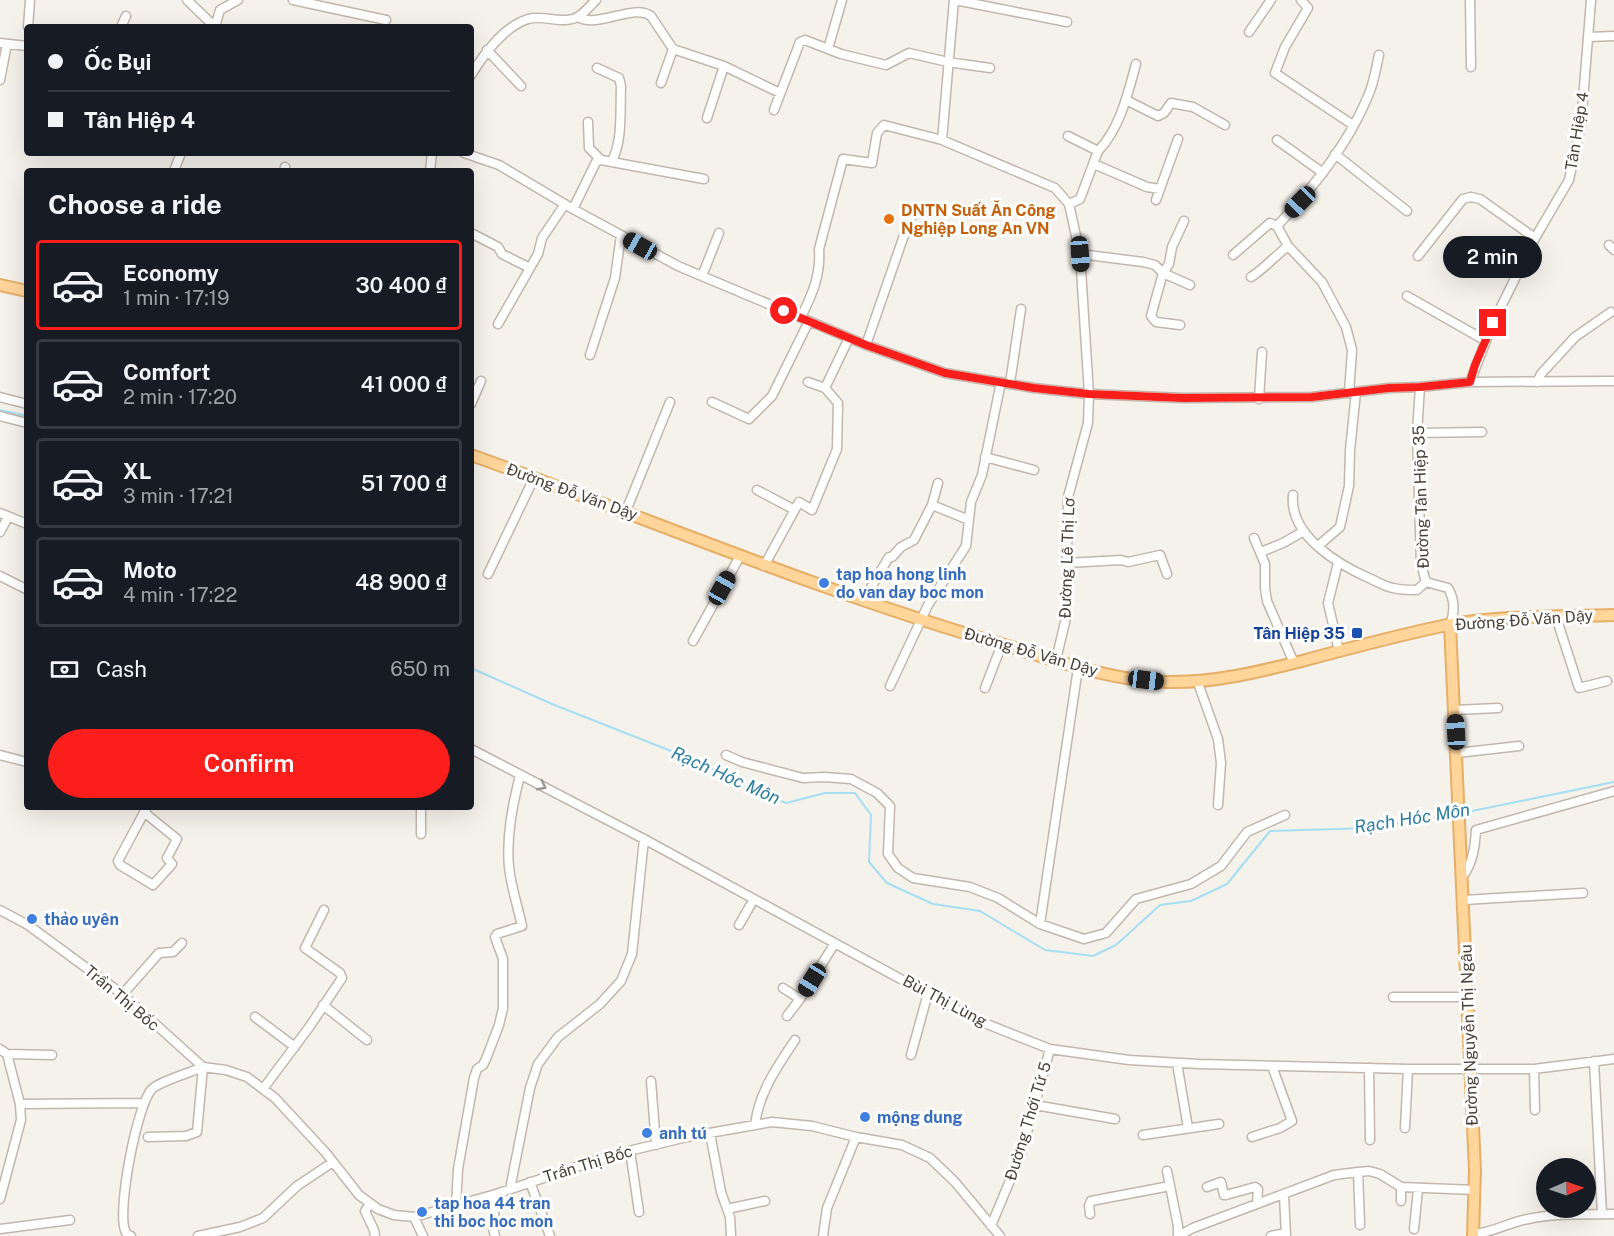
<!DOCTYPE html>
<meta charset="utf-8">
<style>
:root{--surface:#171b24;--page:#242831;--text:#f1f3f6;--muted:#9ea1a6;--line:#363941;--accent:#fc1e1b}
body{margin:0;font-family:"Public Sans",sans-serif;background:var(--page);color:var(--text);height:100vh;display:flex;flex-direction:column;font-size:22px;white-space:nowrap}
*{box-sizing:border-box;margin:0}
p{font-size:20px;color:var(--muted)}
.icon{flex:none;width:33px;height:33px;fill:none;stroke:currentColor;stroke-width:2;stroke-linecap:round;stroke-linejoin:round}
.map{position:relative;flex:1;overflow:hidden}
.side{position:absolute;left:24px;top:168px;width:450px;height:642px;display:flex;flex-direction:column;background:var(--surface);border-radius:6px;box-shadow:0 6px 24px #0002}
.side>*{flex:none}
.top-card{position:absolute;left:24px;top:24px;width:450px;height:132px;border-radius:6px;box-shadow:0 6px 24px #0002;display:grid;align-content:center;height:132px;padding:0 24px;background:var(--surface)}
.needle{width:39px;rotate:88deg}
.tools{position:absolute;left:1536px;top:1158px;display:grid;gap:12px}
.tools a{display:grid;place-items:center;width:60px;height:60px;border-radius:50%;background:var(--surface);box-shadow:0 6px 24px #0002;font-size:30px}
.end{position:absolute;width:27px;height:27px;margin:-14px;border:8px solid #fc1e1b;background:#fff;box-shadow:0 0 0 3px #fff}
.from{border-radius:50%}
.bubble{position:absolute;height:42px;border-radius:21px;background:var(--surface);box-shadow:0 6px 24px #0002;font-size:20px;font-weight:600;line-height:42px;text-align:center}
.car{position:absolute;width:18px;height:36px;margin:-18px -9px;border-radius:8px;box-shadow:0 0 4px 2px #0007;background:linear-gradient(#222 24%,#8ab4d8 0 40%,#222 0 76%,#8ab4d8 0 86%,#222 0)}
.top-card b{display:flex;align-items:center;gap:21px;height:57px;font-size:22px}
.top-card b+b{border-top:2px solid var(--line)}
.top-card i{width:15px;height:15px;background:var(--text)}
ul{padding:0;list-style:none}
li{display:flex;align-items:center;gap:18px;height:90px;margin:0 12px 9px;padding:0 12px;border:3px solid var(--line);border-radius:6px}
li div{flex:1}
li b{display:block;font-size:22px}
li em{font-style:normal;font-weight:600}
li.current{border-color:var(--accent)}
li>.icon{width:54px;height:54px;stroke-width:1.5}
h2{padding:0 24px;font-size:27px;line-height:72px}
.pay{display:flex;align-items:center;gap:15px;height:66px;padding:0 24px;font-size:22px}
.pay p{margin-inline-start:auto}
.cta{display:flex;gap:12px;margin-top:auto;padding:12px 24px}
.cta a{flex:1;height:69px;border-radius:36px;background:var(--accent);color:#fff;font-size:24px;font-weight:600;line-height:69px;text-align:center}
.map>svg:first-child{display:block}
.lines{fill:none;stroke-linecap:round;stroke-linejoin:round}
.stream{stroke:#a7def2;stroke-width:2}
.minor-casing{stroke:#c1b7ad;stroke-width:11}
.major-casing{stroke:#e6af68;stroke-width:14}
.minor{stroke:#fff;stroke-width:8}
.major{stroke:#ffd59a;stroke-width:10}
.oneway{stroke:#9b9692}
.route{stroke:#fc1e1b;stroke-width:8}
.food-dot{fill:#e8710a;stroke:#fff;stroke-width:2}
.shop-dot{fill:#3f7fe0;stroke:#fff;stroke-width:2}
.transit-dot{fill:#1a4fb4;stroke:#fff;stroke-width:2}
.labels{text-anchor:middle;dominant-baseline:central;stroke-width:6;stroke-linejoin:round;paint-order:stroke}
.street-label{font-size:16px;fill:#4a4138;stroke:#fff}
.food-label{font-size:16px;font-weight:bold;fill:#c56008;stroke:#fff;text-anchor:start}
.shop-label{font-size:16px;font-weight:bold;fill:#366cbe;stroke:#fff;text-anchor:start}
.transit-label{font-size:16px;font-weight:bold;fill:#164399;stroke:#fff;text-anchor:end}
.water-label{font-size:18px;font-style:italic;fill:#2a7ea0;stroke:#fff}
</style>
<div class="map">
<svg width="1614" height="1236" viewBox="0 0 1614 1236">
<rect width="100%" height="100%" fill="#f5f1eb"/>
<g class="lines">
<path class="stream" d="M 0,410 L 27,416
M 471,668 L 552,704 L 699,762 L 749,789 L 786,803 L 825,793 L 855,793 L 871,815 L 869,862 L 887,883 L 933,904 L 980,911 L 1045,950 L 1093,956 L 1116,945 L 1160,905 L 1191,901 L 1227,884 L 1270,831 L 1370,828 L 1456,814
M 1462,813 L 1614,782"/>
<g class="minor-casing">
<path id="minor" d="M 187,0 L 215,27
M 293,0 L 386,20
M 954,0 L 942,140 L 1055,188 L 1069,204 L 1080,254 L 1089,394 L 1088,423 L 1068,497 L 1066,618 L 1056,660
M 955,0 L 1067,22
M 1301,0 L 1308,8 L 1285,47 L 1275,73 L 1353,125
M 1470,0 L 1471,67
M 578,17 C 598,29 633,3 651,16 L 673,49
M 28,27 L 30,0
M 121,27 L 126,16
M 215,27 L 220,10 L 238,0
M 1249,32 L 1271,0
M 1589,37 L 1614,36
M 0,43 L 27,46
M 828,49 L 842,0
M 487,50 L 521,86
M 597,68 L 619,78 L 621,86 C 620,108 623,144 611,162
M 471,75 C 484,54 503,27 528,19 C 544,14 564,26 579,16 C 585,12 591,5 596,0
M 0,80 L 7,44
M 661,83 L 673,49 L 724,66
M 1126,100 L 1158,116 L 1164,113 L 1171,103 L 1193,107 L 1225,125
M 774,110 L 800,42 L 805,40 L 841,54 L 886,65 L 909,53 L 948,62 L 990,68
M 707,118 L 724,66 L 780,93
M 588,122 L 589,148 L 601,160
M 1068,136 L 1098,151 L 1080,199 L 1069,204
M 1277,140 L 1323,173
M 1098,151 C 1120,129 1128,93 1136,64
M 464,153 L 499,165 L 573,209 L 678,266 L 866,345 L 945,373 L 1034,388 L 1089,394 L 1183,398 L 1312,397 L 1389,388 L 1420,387 L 1470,382 L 1614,381
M 1335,154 L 1407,211
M 1094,164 L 1147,187 L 1160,189 L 1178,139
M 174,171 L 181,153
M 284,171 L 285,167
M 430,171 L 432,153
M 1156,200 L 1160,189
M 573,209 L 596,162 L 601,160 L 704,179
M 471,233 L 498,247 L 502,254 L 530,268
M 1609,245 L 1614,250
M 1080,254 L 1143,262 L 1155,265 L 1163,273 L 1190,285
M 1233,255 L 1270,223 L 1277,226
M 1418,256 L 1463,199 L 1471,197 L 1480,199 L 1535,238
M 702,276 L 719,233
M 1251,277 C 1264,269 1275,256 1288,246
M 1407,296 L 1486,341
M 801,317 C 812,295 821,275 819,249 L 843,159 L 872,163 L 877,133 L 884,125 L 942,140
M 498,324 L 538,254 L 542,238 L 565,204
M 1180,325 L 1156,322 L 1151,316 L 1163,273 L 1169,264 L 1172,247 L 1184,221
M 866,345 L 910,218 L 921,209
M 590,355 L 615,278 L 621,235
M 808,382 L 825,388 L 849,338
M 1470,382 L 1493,323 L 1535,238 L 1569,180 L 1581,125 L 1591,0
M 1537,382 L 1541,374 L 1575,337 L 1611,312
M 1010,383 L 1021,309
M 1420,387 L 1417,433 L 1421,564 L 1426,582 L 1448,588 C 1455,600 1455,612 1450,625
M 1349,393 L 1352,350 L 1346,327 L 1322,282 L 1288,246 L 1277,226 C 1313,188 1348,145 1368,96 C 1374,83 1376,68 1379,55
M 0,397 L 27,404
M 1259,399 L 1262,352
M 712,402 L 749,419 L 772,396 L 809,321
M 471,404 L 481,381
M 0,416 L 27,423
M 1417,433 L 1482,432
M 985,457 L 1034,470
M 757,490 L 793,509
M 1293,495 C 1289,536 1339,565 1371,579 C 1378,582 1386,587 1393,588 C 1401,590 1409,590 1417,590 L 1426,582
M 932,505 L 969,520
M 626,511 L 670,402
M 0,513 L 27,524
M 0,532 L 8,517
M 1254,538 L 1265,564 L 1265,588 L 1267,601 L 1294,663
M 1318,546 L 1340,527 L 1349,486 L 1350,450 L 1356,392
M 1261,552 L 1283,543 L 1304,531
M 1067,563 L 1121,560 L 1128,562 L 1160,555 L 1167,574
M 1338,563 L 1328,603 L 1339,651
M 764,566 L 799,502 L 812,510 L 837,449 L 838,403 L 825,388
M 488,574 L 534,478
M 0,576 L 26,589
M 863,601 L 889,557 L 892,557 L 901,547 L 914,540 L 932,505 L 938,483
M 1556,617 L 1579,688 L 1607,681
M 693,641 L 740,556
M 1198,683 L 1218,739 L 1221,763 L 1218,805
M 890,686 L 928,605 L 966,546 L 971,502 L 982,475 L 1001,382
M 985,688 L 1002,644
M 1455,710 L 1498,708
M 471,749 L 644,839 L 974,1019 L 1050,1049 L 1129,1060 L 1199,1064 L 1408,1069 L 1534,1069 L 1614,1059
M 1457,753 L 1519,746
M 0,755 L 27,762
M 726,755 L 742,762 L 803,778 L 824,777 L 851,779 L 877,793 L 890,806 L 888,854 L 898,868 L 913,878 L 970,887 L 998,898 L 1040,924 L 1084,939 L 1106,933 L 1136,899 L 1191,884 L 1221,866 L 1247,832 L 1285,815
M 145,813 L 177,839 L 167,858 L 172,864 L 153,885 L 120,865 L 118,861 L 147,807
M 421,834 L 421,807
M 1462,877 C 1473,864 1475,846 1476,830 L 1614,791
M 1464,900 L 1583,893
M 0,910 L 28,925 L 122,994 L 203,1067 L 226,1070 L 247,1077 L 275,1098 L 326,1153 L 359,1195 L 378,1209 L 394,1215 L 414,1217 L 496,1194 L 612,1155 L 687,1137 L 772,1122 L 812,1126 L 856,1137 L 902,1145 L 930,1158 L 955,1182 L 1000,1236
M 1040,924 L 1078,668
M 739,925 L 754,899
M 783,988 L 800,999
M 122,995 L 159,953 L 173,952 L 182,943
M 1393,997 L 1468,997
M 323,1005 L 367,1040
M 787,1016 L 800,999 L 835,943
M 255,1017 L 295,1047
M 0,1049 L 7,1054 L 20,1104 L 21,1120 L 0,1199
M 7,1054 L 52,1055
M 911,1055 L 928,993
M 1594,1061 L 1602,1214
M 1177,1063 L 1188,1128
M 1369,1068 L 1370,1140
M 1534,1069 L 1535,1110
M 651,1081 L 656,1145
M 263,1089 L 310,1026 L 342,978 L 340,973 L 305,948 L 324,910
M 20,1104 L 143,1103
M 1035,1105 L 1115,1119
M 755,1125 C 759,1092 777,1067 795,1040
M 1405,1128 L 1408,1069
M 710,1133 L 721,1192 L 730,1217 L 731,1236
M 1143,1135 L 1219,1124
M 1252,1137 L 1280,1128 L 1292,1121 L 1272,1066
M 630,1151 L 639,1212
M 1167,1171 L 1178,1226 L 1178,1235
M 1358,1172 L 1360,1225
M 530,1182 L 550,1236
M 1207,1187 L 1221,1182 L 1224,1195 L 1226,1195 L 1255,1187 L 1258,1189 L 1257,1204
M 510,1189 L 530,1088 L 538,1064 L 558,1037 L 600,1004 L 621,981 L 632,954 L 644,839
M 1284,1195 L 1286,1236
M 1401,1201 L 1401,1187
M 370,1204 L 365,1211 L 374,1230 L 375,1236
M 456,1205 L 458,1169 L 474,1078 L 477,1069 L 483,1065 L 486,1059 L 499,1025 L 503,1008 L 503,959 L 495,937 L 497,934 L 522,926 C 518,907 511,887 509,867 C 506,836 513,804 520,775
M 727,1209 L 765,1201
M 1090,1214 L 1089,1206 L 1091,1201 L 1170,1186
M 414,1217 L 423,1236
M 991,1226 L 1021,1154 L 1050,1049
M 0,1229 L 70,1220
M 1414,1229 L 1418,1189
M 1473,1234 C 1493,1233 1509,1222 1528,1219 C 1556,1213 1585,1215 1614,1214
M 131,1236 C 127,1234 126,1234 125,1230 C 117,1210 137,1104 152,1089 C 158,1082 192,1072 203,1067 L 197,1132 L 186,1136 L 148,1137
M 198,1236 L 240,1227 L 263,1218 L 297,1186 L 333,1162
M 495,1236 L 493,1228 L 496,1194
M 823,1236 L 827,1208 L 856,1137
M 1178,1236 L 1193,1228 L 1334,1175 L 1358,1172 L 1369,1171 L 1380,1174 L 1401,1187 L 1475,1190
M 1271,1236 L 1286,1233"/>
</g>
<g class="major-casing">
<path id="major" d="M 0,285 L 27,291
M 471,455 C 645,517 816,590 994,642 C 1050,658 1108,681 1167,682 C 1214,683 1258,672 1302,661 C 1350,648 1399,635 1447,625 C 1502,615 1559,617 1614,615
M 1450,625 L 1475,1170 L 1473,1236"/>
</g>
<use href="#minor" class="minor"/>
<use href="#major" class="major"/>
</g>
<defs><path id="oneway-chevron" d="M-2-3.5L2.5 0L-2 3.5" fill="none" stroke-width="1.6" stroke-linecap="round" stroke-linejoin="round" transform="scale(1.5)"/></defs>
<use class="oneway" href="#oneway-chevron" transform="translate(542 786) rotate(27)"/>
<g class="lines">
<path class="route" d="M 784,311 L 866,345 L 945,373 L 1034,388 L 1089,394 L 1183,398 L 1312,397 L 1389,388 L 1420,387 L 1470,382 L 1475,365 L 1493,323"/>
</g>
<circle class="food-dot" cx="889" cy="219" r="6"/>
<g class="shop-dot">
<circle cx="824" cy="583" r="6"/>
<circle cx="32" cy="919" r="6"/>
<circle cx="865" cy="1117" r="6"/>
<circle cx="647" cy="1133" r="6"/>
<circle cx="422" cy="1212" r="6"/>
</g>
<rect class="transit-dot" x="1351" y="627" width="12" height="12" rx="3"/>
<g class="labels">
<g class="street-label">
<text transform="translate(1577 131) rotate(-81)">Tân Hiệp 4</text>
<text transform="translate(572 492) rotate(20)">Đường Đỗ Văn Dậy</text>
<text transform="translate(1421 497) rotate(-92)">Đường Tân Hiệp 35</text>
<text transform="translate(1067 558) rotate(-88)">Đường Lê Thị Lơ</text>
<text transform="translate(1524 620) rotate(-4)">Đường Đỗ Văn Dậy</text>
<text transform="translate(1031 652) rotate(16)">Đường Đỗ Văn Dậy</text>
<text transform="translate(122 998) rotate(40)">Trần Thị Bốc</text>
<text transform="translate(945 1001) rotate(28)">Bùi Thị Lùng</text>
<text transform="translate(1469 1035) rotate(-92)">Đường Nguyễn Thị Ngâu</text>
<text transform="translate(1028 1121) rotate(-73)">Đường Thới Tứ 5</text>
<text transform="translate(588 1164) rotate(-17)">Trần Thị Bốc</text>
</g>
<g class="food-label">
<text x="901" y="210">DNTN Suất Ăn Công<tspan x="901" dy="18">Nghiệp Long An VN</tspan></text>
</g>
<g class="shop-label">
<text x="836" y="574">tap hoa hong linh<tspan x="836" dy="18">do van day boc mon</tspan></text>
<text x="44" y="919">thảo uyên</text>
<text x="877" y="1117">mộng dung</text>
<text x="659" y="1133">anh tú</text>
<text x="434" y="1203">tap hoa 44 tran<tspan x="434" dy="18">thi boc hoc mon</tspan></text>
</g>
<g class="transit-label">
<text x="1345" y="633">Tân Hiệp 35</text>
</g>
<g class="water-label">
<text transform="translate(726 775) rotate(24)">Rạch Hóc Môn</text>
<text transform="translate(1412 818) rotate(-9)">Rạch Hóc Môn</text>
</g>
</g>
</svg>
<div class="tools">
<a><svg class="needle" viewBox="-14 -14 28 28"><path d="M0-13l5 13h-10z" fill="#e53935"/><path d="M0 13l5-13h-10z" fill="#9ea1a6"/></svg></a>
</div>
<i class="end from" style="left:784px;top:311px"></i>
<i class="end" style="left:1493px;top:323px"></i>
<div class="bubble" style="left:1443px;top:236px;width:99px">2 min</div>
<i class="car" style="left:1300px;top:202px;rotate:224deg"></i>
<i class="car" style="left:640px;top:246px;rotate:299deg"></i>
<i class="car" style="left:1080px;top:254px;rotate:176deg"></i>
<i class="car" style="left:722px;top:588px;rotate:29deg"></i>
<i class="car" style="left:1146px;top:680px;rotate:97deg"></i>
<i class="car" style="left:1456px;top:732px;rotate:357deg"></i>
<i class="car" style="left:812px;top:980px;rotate:212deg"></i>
<div class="top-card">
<b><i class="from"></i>Ốc Bụi</b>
<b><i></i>Tân Hiệp 4</b>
</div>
<section class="side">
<h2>Choose a ride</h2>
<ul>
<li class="current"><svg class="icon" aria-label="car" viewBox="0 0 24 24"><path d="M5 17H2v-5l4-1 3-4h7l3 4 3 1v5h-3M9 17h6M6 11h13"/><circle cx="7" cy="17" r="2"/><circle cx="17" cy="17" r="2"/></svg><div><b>Economy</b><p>1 min · 17:19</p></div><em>30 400 ₫</em></li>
<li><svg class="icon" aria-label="car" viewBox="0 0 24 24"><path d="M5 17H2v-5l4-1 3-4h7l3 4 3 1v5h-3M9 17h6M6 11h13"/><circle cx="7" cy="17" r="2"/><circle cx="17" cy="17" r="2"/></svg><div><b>Comfort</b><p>2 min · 17:20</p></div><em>41 000 ₫</em></li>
<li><svg class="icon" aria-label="car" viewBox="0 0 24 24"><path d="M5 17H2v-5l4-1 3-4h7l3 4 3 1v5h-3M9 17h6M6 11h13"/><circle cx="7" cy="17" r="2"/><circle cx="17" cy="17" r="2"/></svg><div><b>XL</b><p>3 min · 17:21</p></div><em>51 700 ₫</em></li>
<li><svg class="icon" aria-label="car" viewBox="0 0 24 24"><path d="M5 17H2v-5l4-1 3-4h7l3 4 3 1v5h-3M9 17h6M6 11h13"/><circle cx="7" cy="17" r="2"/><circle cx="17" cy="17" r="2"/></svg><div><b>Moto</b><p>4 min · 17:22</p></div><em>48 900 ₫</em></li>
</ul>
<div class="pay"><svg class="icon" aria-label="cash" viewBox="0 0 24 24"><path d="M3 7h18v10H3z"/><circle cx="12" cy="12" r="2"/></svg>Cash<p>650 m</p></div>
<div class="cta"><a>Confirm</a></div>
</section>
</div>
